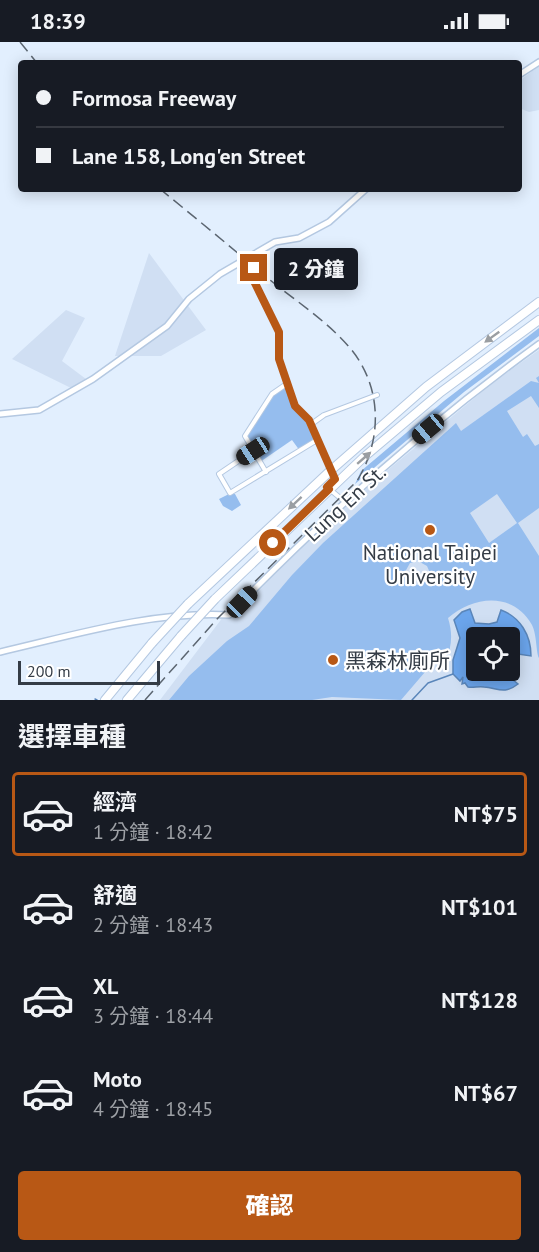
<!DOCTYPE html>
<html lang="zh-TW">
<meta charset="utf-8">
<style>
:root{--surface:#171b24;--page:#20242c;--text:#f1f3f6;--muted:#9ea1a6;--line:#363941;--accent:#b85815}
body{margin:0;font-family:"PT Sans","Noto Sans TC",sans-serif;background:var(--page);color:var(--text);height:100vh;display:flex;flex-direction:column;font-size:22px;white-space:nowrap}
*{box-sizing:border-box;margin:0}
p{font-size:20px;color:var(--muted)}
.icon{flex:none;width:33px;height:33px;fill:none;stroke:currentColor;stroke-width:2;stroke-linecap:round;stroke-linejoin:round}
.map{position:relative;height:658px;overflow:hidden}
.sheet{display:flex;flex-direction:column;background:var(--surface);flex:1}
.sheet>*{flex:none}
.top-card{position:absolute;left:18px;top:18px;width:504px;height:132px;border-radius:6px;box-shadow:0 3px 15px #0003;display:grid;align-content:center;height:132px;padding:0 18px;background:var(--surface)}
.fabs{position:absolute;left:466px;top:585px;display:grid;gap:12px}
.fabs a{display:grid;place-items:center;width:54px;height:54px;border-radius:6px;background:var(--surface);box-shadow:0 3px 15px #0003;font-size:30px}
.scale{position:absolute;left:18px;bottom:15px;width:142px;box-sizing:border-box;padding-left:6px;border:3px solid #343c46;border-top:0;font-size:16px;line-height:21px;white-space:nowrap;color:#343c46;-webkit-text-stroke:4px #fff;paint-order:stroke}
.end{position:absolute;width:27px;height:27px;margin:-14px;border:8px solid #b85815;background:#fff;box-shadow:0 0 0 3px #fff}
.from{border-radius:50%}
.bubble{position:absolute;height:42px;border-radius:6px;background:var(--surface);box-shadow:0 3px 15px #0003;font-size:20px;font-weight:800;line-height:42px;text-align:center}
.car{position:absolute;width:18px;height:36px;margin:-18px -9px;border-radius:8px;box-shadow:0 0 4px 2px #0007;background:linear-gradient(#222 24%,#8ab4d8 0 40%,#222 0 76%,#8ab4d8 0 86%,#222 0)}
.top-card b{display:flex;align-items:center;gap:21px;height:57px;font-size:22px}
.top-card b+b{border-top:2px solid var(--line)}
.top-card i{width:15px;height:15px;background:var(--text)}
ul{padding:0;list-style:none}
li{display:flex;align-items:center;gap:18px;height:84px;margin:0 12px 9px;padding:0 6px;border:3px solid transparent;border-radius:6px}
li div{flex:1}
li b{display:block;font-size:22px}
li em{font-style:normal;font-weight:800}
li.selected{border-color:var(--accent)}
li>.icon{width:54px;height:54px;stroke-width:1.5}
h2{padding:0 18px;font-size:27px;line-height:72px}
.cta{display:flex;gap:12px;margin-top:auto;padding:12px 18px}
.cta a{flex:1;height:69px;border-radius:6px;background:var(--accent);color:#fff;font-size:24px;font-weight:800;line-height:69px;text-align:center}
.status{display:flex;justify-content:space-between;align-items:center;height:42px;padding:0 30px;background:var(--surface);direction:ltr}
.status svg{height:16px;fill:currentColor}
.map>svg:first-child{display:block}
.built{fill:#d0dff3;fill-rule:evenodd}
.green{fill:#95bdee;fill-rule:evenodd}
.water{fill:#6ba5ec;stroke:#5a86ba;stroke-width:1.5}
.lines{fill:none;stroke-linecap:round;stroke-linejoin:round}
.stream{stroke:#5a86ba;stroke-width:1.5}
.minor-casing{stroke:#b4c8e1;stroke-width:6}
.tertiary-casing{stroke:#b4c8e1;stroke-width:8}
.motorway-casing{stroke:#b4c8e1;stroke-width:10}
.minor{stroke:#fff;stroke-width:4}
.tertiary{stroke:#fff;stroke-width:5}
.motorway{stroke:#fff;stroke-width:8}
.rail{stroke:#5c6671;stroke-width:1.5;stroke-dasharray:12 6;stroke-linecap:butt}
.motorway-bridge-casing{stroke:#b4c8e1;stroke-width:10;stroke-linecap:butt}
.motorway-bridge{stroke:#fff;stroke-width:8}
.oneway{fill:#9a9ea2}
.route{stroke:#b85815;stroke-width:8}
.poi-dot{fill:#b85815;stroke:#fff;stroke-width:2}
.labels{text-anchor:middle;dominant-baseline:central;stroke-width:4.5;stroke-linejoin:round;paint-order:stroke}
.street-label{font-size:21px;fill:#343c46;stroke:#fff}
.poi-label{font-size:21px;fill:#343c46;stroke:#fff}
</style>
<div class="status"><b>18:39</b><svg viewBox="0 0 49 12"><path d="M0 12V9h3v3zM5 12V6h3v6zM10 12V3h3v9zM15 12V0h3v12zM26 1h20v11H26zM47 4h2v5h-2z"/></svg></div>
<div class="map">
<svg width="539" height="658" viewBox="0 0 539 658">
<rect width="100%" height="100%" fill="#e2effe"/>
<path class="built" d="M 539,24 L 539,68 L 529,70 L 519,66 L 519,39 Z
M 149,211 L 206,288 L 161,314 L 115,314 Z
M 66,268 L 85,276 L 62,319 L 86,337 L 71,346 L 12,317 Z
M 539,308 L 539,658 L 160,658 L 223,575 L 234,576 L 294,511 L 383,432 L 496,338 ZM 477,596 L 510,596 L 510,628 L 477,628 Z"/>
<path class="green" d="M 539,286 L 539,294 L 464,350 L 355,442 L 361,429 L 444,359 Z
M 539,334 L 539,366 L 531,354 L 507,369 L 523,395 L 527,392 L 535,404 L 539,402 L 539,466 L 518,481 L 539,514 L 539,616 C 536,611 537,593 532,583 C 513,549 473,554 448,576 C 453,592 452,605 445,621 L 437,619 L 431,623 L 401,658 L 332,655 L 312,658 L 169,658 L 189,634 L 227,599 L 249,584 L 292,533 L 323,501 L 456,381 L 461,389 L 531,339 L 539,341 L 536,336 ZM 497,452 L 517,481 L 489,501 L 470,471 ZM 418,519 L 427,524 L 430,531 L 427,539 L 417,543 L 409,540 L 405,530 L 410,521 Z
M 288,341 C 296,365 307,376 317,398 L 300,409 L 292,398 L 260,420 L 245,394 L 272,352 Z
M 229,452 L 235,452 L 241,463 L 232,469 L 223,464 L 219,457 Z"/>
<path class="water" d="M 470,567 L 475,581 L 489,582 L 497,580 L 501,568 C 520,575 531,593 531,614 L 518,612 L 510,619 L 510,596 L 477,596 L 477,628 L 508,629 L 507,633 L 518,642 C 504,653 498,646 484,645 C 479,644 473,646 468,645 L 465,641 L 462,642 L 463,635 L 460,639 L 453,632 L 453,618 L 460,596 L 454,578 L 462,570 Z"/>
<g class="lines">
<path class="stream" d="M 95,657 L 97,658
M 412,658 L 428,641 L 453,632"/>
<g class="minor-casing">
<path id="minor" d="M 259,210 L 251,233 L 279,290 L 279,317 L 295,364 L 308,378 L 335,437 L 327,445 L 345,460
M 310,383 L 324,373 L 377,353
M 253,409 L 219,432 L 230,451 L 317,398
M 266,430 L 245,394 L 272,352 L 288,341"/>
</g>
<g class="tertiary-casing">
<path id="tertiary" d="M 519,33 L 539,20
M 0,372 L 39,368 L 93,337 L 167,284 L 189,257 L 220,232 L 275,200 L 299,196 L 329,180 L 366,147
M 0,610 C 74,593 152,569 229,573 C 325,474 427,383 539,302"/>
</g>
<g class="motorway-casing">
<path id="motorway" d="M 215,557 L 364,415 L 441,350 L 539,278
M 188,562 L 329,430 L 426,345 L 539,260
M 105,658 L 152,601
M 127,658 L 181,594"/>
</g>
<use href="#minor" class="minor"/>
<use href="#tertiary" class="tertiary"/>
<use href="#motorway" class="motorway"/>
<path class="rail" d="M 20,0 L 37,21
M 145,658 L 218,576 L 357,439 C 383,397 382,344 350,306 C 328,280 296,259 270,238 C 233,207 197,177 160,147"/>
<g class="motorway-bridge-casing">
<path id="motorway-bridge" d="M 181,594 L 215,557
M 152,601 L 188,562"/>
</g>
<use href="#motorway-bridge" class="motorway-bridge"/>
</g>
<defs><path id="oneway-solid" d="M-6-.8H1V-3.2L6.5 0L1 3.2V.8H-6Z" transform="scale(1.5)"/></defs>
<g class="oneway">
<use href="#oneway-solid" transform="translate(492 295) rotate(144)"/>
<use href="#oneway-solid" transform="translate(364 416) rotate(-41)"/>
<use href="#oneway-solid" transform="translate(295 461) rotate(137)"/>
</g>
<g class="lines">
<path class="route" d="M 254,226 L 251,233 L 279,290 L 279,317 L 295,364 L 309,378 L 335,437 L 327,445 L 329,447 L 273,501"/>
</g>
<g class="poi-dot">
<circle cx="430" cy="488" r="6"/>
<circle cx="333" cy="618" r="6"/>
</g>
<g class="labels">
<g class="street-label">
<text transform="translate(345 461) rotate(-43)">Lung En St.</text>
</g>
<g class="poi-label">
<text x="430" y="510">National Taipei<tspan x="430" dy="24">University</tspan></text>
<text x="345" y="618" text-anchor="start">黑森林廁所</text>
</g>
</g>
</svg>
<div class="fabs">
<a><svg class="icon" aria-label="locate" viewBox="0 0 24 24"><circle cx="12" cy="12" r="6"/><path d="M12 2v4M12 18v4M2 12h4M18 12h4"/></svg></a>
</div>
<div class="scale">200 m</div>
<i class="end from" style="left:273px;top:501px"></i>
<i class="end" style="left:254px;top:226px"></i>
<div class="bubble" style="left:274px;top:206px;width:84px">2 分鐘</div>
<i class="car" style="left:428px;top:387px;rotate:230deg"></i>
<i class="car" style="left:253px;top:409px;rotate:237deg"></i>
<i class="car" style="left:242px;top:560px;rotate:44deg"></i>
<div class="top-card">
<b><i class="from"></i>Formosa Freeway</b>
<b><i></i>Lane 158, Long'en Street</b>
</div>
</div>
<section class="sheet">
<h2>選擇車種</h2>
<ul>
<li class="selected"><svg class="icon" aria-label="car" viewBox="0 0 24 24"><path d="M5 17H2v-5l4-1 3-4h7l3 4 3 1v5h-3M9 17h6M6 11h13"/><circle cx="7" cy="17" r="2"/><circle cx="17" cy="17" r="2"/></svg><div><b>經濟</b><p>1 分鐘 · 18:42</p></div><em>NT$75</em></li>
<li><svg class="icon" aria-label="car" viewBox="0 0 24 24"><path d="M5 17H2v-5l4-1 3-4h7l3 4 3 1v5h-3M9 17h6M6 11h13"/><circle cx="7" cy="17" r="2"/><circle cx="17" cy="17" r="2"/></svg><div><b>舒適</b><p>2 分鐘 · 18:43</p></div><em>NT$101</em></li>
<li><svg class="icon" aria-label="car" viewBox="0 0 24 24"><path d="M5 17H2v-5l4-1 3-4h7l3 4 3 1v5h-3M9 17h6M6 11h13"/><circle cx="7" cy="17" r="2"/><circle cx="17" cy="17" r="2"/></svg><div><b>XL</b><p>3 分鐘 · 18:44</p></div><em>NT$128</em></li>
<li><svg class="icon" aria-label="car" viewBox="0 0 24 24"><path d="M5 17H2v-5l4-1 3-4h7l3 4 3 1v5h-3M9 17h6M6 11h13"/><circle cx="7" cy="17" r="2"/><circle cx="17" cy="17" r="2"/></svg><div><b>Moto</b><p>4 分鐘 · 18:45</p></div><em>NT$67</em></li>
</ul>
<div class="cta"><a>確認</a></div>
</section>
